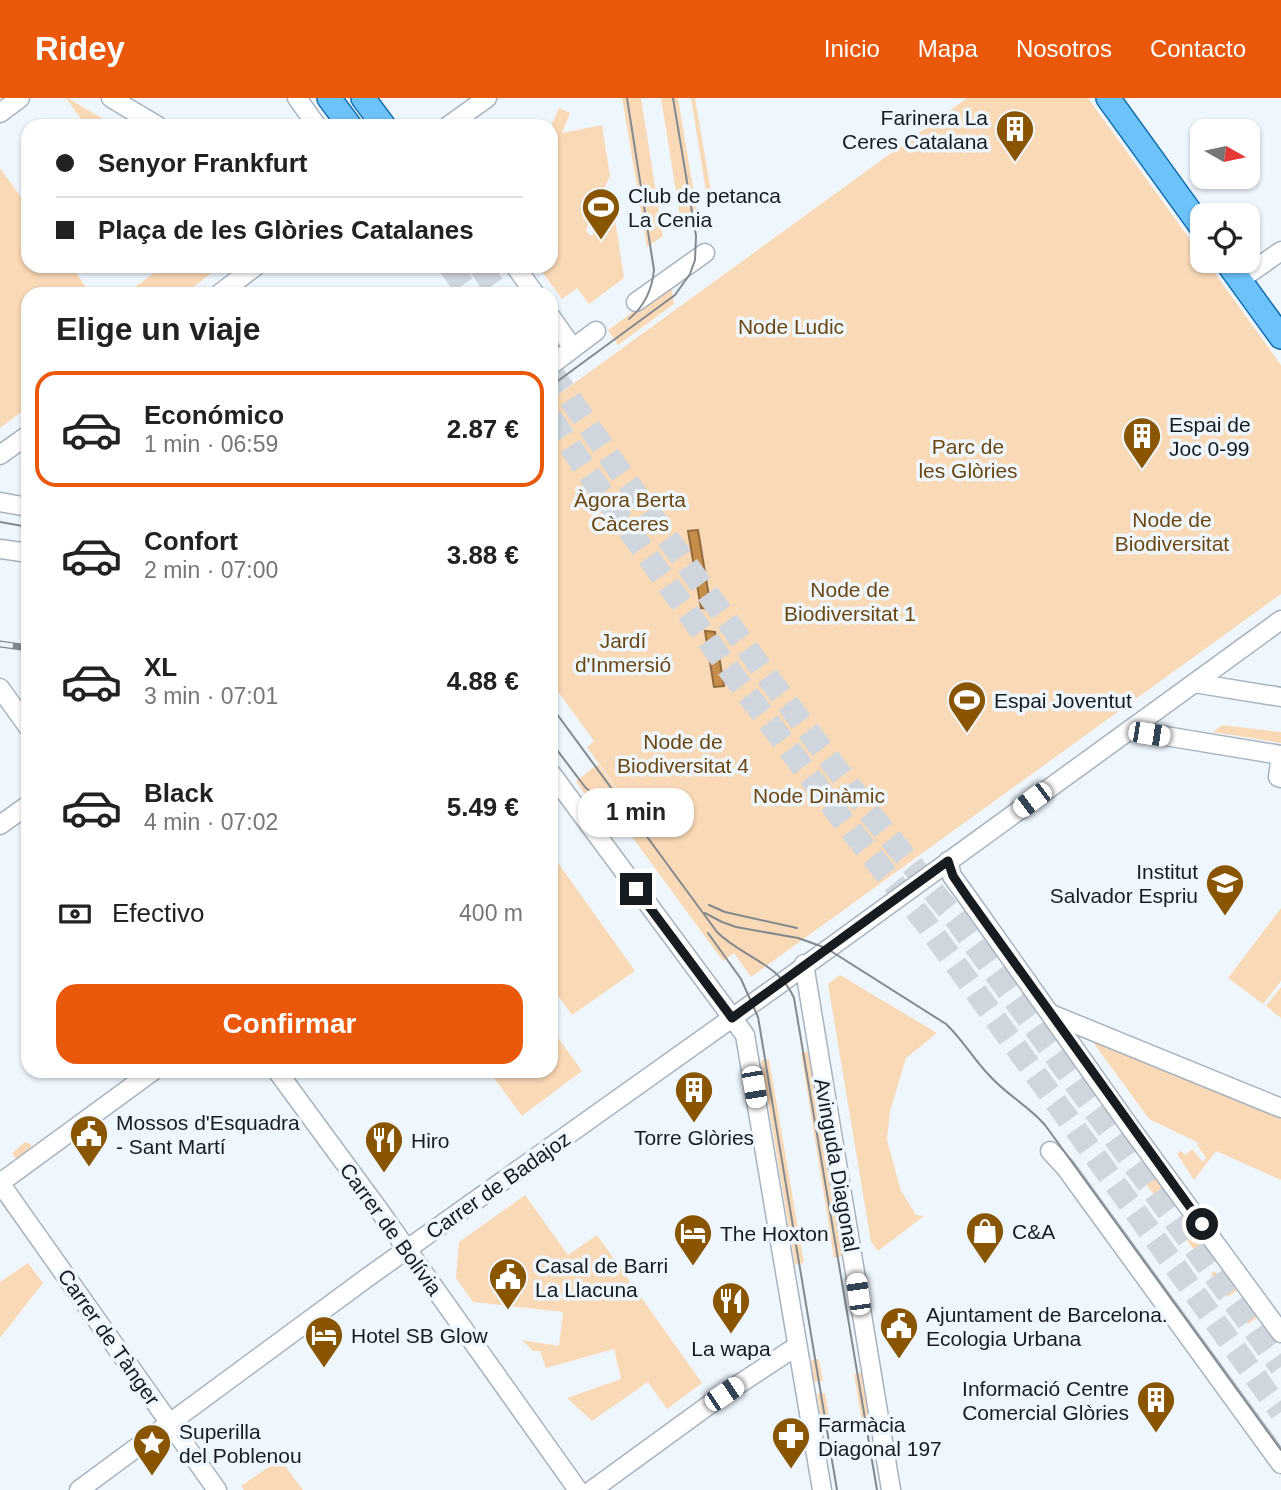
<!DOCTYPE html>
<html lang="es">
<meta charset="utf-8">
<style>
:root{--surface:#fff;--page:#f2f2f2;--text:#222;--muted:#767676;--line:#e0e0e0;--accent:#ea580c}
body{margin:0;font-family:Arial,sans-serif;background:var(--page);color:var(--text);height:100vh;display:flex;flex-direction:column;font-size:26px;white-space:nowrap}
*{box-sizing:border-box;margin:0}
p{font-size:23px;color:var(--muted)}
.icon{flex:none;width:38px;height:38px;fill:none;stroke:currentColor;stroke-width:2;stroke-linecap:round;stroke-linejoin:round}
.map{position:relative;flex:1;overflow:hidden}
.sheet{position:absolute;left:21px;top:189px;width:537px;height:791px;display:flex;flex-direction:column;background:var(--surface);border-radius:21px;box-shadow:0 2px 5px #0004}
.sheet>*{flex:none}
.guide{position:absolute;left:21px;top:21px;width:537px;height:154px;border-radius:21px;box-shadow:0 2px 5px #0004;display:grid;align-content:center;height:154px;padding:0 35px;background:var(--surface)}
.needle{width:46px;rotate:99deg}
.buttons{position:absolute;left:1190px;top:21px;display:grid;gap:14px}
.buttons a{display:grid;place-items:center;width:70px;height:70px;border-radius:14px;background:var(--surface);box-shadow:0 2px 5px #0004;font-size:35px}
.end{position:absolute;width:32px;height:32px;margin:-16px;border:9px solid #171c20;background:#fff;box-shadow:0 0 0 4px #fff}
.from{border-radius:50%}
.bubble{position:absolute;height:49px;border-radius:21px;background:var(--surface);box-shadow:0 2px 5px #0004;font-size:23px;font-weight:800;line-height:49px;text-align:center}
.car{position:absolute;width:21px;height:42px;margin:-21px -10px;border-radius:9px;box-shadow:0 0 5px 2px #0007;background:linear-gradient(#fff 24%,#345 0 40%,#fff 0 76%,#345 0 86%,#fff 0)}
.guide b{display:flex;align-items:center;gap:24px;height:66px;font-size:26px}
.guide b+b{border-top:2px solid var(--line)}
.guide i{width:18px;height:18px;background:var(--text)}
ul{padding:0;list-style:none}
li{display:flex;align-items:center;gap:21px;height:116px;margin:0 14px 10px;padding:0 21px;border:4px solid transparent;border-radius:21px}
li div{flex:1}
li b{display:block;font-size:26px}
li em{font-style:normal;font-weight:800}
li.selected{border-color:var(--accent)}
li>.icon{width:63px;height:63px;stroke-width:1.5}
h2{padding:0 35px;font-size:32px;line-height:84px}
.pay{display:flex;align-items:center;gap:18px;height:77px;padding:0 35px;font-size:26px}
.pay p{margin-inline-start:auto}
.action{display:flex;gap:14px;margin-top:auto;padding:14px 35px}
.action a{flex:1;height:80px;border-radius:21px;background:var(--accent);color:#fff;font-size:28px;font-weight:800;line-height:80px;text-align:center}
header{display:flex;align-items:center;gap:42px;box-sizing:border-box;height:98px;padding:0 35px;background:var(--accent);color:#fff}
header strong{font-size:33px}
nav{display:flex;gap:38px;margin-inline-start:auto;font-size:24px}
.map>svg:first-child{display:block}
.green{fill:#fad9b6}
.water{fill:#c58d49;stroke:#916b3d;stroke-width:2}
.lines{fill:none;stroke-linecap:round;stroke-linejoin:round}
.major-tunnel{stroke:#cfd6dd;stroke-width:23;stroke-dasharray:23 11;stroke-linecap:butt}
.minor-casing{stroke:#a7b3be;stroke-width:21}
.major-casing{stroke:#0f6dab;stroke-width:26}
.minor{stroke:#fff;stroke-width:18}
.major{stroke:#6dc2fa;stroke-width:23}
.tram{stroke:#838a8f;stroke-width:2}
.rail-casing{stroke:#838a8f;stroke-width:7}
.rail{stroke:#eff7fe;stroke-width:4.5;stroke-dasharray:13;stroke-linecap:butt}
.route{stroke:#171c20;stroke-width:9}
.labels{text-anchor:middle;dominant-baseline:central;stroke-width:7;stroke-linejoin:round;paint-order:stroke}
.poi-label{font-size:21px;fill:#171c20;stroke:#eff7fe;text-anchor:start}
.park-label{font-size:21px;fill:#6d4612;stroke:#eff7fe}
.street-label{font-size:21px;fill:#171c20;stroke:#eff7fe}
</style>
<header>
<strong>Ridey</strong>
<nav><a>Inicio</a><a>Mapa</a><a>Nosotros</a><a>Contacto</a></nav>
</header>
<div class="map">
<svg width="1281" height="1392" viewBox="0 0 1281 1392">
<rect width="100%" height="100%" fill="#eff7fe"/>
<path class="green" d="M 66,0 L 68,0 L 115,28 L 86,28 Z
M 622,0 L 641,0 L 663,138 L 647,149 Z
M 661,0 L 678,0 L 697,113 L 681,125 Z
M 691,0 L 695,0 L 711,93 L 706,94 Z
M 967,0 L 1088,0 L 1202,158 L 1202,163 L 1206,163 L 1281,267 L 1281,496 L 751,879 L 734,855 L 723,863 L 627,732 L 587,700 L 576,683 L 598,666 L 666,759 L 587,649 L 594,643 L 551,584 L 551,302 Z
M 559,10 L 570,15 L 562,35 L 602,27 L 610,78 L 586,132 L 590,138 L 615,121 L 624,180 L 589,206 L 577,190 L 562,201 L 538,168 L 551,168 L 551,28 Z
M 0,70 L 28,109 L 28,168 L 71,168 L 91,196 L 28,196 L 28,309 L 0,330 Z
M 164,168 L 221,168 L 184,196 L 125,196 Z
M 671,186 L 674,206 L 618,247 L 608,232 Z
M 1222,627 L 1281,634 L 1281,645 L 1213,634 Z
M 551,755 L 635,873 L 572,917 L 551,888 Z
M 1281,810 L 1281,883 L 1263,906 L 1228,880 Z
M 840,877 L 937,935 L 906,960 L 890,1013 L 887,1042 L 901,1093 L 916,1117 L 924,1118 L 878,1153 L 871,1144 L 828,886 Z
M 1281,889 L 1281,920 L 1266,908 Z
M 1026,892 L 1076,960 L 1070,964 L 1067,961 L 1064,963 L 1058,956 L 1064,951 L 1031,906 L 1024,910 L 1020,903 L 1024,900 L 1021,896 Z
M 551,930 L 582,973 L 522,1018 L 489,973 L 551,973 Z
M 1090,940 L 1281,1020 L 1281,1082 L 1216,1053 L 1194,1082 L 1177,1056 L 1181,1053 L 1185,1057 L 1192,1051 L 1203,1064 L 1206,1060 L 1197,1047 L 1199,1045 L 1149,1021 Z
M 809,953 L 843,1158 L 834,1160 L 801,955 Z
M 769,961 L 804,1165 L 795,1166 L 761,962 Z
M 1102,1012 L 1113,1026 L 1103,1034 L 1093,1020 Z
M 25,1044 L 31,1046 L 31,1053 L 20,1061 L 16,1061 L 12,1055 Z
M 1138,1045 L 1175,1103 L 1165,1111 L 1137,1074 L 1146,1067 L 1132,1049 Z
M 525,1097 L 568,1157 L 597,1137 L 702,1285 L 667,1311 L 648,1284 L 592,1323 L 567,1300 L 621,1281 L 614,1251 L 546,1270 L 540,1253 L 533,1253 L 522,1242 L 559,1248 L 563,1214 L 473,1204 L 456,1180 L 459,1144 Z
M 1195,1130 L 1221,1160 L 1216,1164 L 1207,1153 L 1199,1159 L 1184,1138 Z
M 28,1165 L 43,1185 L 0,1240 L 0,1184 Z
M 1225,1172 L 1239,1191 L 1228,1199 L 1211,1176 L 1214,1173 L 1218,1177 Z
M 1250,1200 L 1258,1219 L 1248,1226 L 1238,1213 L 1246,1207 L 1244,1204 Z
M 819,1261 L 823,1283 L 814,1284 L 811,1262 Z
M 862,1274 L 870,1323 L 862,1324 L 854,1276 Z
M 825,1295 L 831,1330 L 823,1332 L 817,1296 Z
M 280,1361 L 303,1392 L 244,1392 L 241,1388 Z"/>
<path class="water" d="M 698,432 L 711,511 L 701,510 L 688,433 Z
M 705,533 L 715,534 L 724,588 L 714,589 Z"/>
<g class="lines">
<path class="major-tunnel" d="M 450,168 L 469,196
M 480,168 L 499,196
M 551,273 L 616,368 L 764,574 L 869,714 L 955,820 L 1281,1269
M 551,320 L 593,382 L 730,573 L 845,725 L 925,824 L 1281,1314"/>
<g class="minor-casing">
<path id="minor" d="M 111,0 L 158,28
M 297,0 L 317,28
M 0,15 L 20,0
M 448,28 L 487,0
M 515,168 L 535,196
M 1240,182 L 1281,153
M 219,196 L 256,168
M 636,204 L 705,155
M 551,219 L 573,250
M 551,267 L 596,233
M 0,357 L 28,337
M 0,404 L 28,409
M 0,451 L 28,455
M 1194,585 L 1281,599
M 0,590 L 28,629
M 1129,632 L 1281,657
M 1281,657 L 1278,679 L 1281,680
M 551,675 L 745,937 L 822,1392
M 0,727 L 28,707
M 948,763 L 952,778 L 968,800 L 1130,1029 L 1281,1235
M 804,866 L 891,1392
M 1051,916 L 1281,1010
M 277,973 L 379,1112 L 578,1392
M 1050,1053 L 1065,1069 L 1281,1366
M 0,1085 L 217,1392
M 0,1085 L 153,973
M 79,1392 L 368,1179 L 784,883 L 1281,522
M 592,1392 L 724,1296 L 797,1248"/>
</g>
<g class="major-casing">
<path id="major" d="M 329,0 L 350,28
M 363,0 L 384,28
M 1108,0 L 1202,130
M 1226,163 L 1281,239"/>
</g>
<use href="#minor" class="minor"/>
<use href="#major" class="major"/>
<path class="tram" d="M 627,0 L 654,172 C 652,192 645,208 629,221
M 551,288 L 675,197 L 690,176 L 695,162 L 696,138 L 673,0
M 0,424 L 28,429
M 551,608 L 717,834 C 742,859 779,865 794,900 L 877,1392
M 551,644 L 585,689 L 632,731
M 709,807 L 725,814 L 797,830
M 705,815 L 722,824 L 736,829 L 798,840 L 826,850 L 946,926 C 962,941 973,960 988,976 C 1005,996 1028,1007 1045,1027 L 1281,1352
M 708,835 L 741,881 L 758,919 L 837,1392"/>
<g class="rail-casing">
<path id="rail" d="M 0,546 L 28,550"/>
</g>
<use href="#rail" class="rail"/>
</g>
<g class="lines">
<path class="route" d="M 636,791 L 732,920 L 948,763 L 953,778 L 968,800 L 1202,1126"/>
</g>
<defs>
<g id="building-pin" transform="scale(2.0125)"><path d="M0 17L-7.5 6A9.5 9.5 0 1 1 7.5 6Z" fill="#895500" stroke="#eff7fe"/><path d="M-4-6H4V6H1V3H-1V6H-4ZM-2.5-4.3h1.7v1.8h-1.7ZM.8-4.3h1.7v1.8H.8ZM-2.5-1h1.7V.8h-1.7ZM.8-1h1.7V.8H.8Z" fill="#fff"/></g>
<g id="stadium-pin" transform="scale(2.0125)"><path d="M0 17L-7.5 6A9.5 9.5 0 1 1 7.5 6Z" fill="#895500" stroke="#eff7fe"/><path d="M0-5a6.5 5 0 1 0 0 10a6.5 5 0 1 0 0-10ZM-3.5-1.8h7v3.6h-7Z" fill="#fff"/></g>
<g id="school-pin" transform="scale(2.0125)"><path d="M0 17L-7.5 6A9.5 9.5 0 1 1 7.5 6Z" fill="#895500" stroke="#eff7fe"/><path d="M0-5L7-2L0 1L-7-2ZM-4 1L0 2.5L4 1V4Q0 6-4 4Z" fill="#fff"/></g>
<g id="civic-pin" transform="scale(2.0125)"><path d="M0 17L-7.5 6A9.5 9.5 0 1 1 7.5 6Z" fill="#895500" stroke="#eff7fe"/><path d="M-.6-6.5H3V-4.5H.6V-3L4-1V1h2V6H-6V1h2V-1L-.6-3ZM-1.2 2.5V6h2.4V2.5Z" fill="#fff"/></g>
<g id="restaurant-pin" transform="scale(2.0125)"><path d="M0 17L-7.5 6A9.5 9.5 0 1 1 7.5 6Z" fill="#895500" stroke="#eff7fe"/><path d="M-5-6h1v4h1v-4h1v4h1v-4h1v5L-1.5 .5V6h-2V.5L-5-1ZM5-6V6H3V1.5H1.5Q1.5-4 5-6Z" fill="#fff"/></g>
<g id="shop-pin" transform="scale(2.0125)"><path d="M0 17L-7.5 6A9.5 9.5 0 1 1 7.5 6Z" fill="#895500" stroke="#eff7fe"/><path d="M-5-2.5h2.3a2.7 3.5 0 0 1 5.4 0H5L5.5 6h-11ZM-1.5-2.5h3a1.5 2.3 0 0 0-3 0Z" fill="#fff"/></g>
<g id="hotel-pin" transform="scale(2.0125)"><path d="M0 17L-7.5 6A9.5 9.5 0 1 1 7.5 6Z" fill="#895500" stroke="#eff7fe"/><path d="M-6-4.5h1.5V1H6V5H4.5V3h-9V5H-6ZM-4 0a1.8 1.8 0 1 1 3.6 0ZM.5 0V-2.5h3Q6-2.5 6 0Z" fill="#fff"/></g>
<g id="pharmacy-pin" transform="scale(2.0125)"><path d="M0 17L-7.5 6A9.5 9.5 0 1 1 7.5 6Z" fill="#895500" stroke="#eff7fe"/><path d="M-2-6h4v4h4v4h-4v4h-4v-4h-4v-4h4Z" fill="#fff"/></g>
<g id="sight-pin" transform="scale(2.0125)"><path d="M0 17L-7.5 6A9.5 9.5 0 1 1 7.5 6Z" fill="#895500" stroke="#eff7fe"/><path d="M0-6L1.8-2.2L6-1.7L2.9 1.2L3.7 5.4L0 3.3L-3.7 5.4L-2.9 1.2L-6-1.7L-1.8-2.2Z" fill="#fff"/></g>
</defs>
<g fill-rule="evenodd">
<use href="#building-pin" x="1015" y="31"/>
<use href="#stadium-pin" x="601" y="109"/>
<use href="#building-pin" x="1142" y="338"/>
<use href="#stadium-pin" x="967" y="602"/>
<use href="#school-pin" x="1225" y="785"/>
<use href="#building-pin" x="694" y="992"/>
<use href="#civic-pin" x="89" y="1036"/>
<use href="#restaurant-pin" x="384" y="1042"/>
<use href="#shop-pin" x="985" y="1133"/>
<use href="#hotel-pin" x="693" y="1135"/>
<use href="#civic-pin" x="508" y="1179"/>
<use href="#restaurant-pin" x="731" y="1203"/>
<use href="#civic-pin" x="899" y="1228"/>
<use href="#hotel-pin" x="324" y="1237"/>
<use href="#building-pin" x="1156" y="1302"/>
<use href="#pharmacy-pin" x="791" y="1338"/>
<use href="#sight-pin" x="152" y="1345"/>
</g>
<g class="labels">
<g class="poi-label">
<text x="988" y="19" text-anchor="end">Farinera La<tspan x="988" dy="24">Ceres Catalana</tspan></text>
<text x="628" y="97">Club de petanca<tspan x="628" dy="24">La Cenia</tspan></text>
<text x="1169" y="326">Espai de<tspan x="1169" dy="24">Joc 0-99</tspan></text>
<text x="994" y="602">Espai Joventut</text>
<text x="1198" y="773" text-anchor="end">Institut<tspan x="1198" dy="24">Salvador Espriu</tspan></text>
<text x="116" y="1024">Mossos d'Esquadra<tspan x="116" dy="24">- Sant Martí</tspan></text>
<text x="694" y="1039" text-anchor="middle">Torre Glòries</text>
<text x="411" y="1042">Hiro</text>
<text x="1012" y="1133">C&amp;A</text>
<text x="720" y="1135">The Hoxton</text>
<text x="535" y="1167">Casal de Barri<tspan x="535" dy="24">La Llacuna</tspan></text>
<text x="926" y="1216">Ajuntament de Barcelona.<tspan x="926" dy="24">Ecologia Urbana</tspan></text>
<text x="351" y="1237">Hotel SB Glow</text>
<text x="731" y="1250" text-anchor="middle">La wapa</text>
<text x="1129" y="1290" text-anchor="end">Informació Centre<tspan x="1129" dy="24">Comercial Glòries</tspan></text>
<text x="818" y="1326">Farmàcia<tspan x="818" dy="24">Diagonal 197</tspan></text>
<text x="179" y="1333">Superilla<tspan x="179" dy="24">del Poblenou</tspan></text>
</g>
<g class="park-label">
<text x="791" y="228">Node Ludic</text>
<text x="968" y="348">Parc de<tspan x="968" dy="24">les Glòries</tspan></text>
<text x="630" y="401">Àgora Berta<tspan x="630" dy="24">Càceres</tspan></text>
<text x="1172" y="421">Node de<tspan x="1172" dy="24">Biodiversitat</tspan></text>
<text x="850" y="491">Node de<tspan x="850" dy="24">Biodiversitat 1</tspan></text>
<text x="623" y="542">Jardí<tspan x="623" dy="24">d'Inmersió</tspan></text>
<text x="683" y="643">Node de<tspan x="683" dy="24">Biodiversitat 4</tspan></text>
<text x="819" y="697">Node Dinàmic</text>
</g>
<g class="street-label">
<text transform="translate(837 1067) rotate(80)">Avinguda Diagonal</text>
<text transform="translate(498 1087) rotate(-35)">Carrer de Badajoz</text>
<text transform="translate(391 1131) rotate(54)">Carrer de Bolívia</text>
<text transform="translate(109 1239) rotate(55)">Carrer de Tànger</text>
</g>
</g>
</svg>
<div class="buttons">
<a><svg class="needle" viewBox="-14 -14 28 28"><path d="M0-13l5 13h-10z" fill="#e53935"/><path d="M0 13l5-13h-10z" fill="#767676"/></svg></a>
<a><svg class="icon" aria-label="locate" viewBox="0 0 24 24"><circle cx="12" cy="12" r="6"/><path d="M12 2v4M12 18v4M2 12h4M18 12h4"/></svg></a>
</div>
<i class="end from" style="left:1202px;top:1126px"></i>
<i class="end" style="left:636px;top:791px"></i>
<div class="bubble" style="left:578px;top:690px;width:116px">1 min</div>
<i class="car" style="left:1149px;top:636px;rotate:99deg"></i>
<i class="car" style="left:1032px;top:702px;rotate:233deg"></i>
<i class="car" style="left:754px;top:989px;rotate:170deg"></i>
<i class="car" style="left:858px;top:1196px;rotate:352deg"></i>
<i class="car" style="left:724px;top:1296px;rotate:56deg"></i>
<div class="guide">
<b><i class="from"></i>Senyor Frankfurt</b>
<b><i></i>Plaça de les Glòries Catalanes</b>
</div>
<section class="sheet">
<h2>Elige un viaje</h2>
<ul>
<li class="selected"><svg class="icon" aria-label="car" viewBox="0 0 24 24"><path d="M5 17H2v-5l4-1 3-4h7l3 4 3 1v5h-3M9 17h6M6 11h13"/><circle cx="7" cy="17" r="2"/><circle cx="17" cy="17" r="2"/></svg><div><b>Económico</b><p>1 min · 06:59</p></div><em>2.87 €</em></li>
<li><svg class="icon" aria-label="car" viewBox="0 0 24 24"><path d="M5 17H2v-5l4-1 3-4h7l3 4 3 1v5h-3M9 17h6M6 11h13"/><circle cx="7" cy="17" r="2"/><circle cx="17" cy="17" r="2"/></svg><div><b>Confort</b><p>2 min · 07:00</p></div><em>3.88 €</em></li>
<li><svg class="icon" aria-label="car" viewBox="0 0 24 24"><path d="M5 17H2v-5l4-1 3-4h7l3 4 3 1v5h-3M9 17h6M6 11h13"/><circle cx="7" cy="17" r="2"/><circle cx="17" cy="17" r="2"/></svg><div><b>XL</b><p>3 min · 07:01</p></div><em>4.88 €</em></li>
<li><svg class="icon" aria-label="car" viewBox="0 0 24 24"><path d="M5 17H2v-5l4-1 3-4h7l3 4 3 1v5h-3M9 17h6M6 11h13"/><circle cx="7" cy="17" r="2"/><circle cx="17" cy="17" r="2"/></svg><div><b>Black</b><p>4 min · 07:02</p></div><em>5.49 €</em></li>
</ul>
<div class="pay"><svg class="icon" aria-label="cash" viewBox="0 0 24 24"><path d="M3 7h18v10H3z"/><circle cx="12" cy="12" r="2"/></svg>Efectivo<p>400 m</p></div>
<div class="action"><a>Confirmar</a></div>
</section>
</div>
